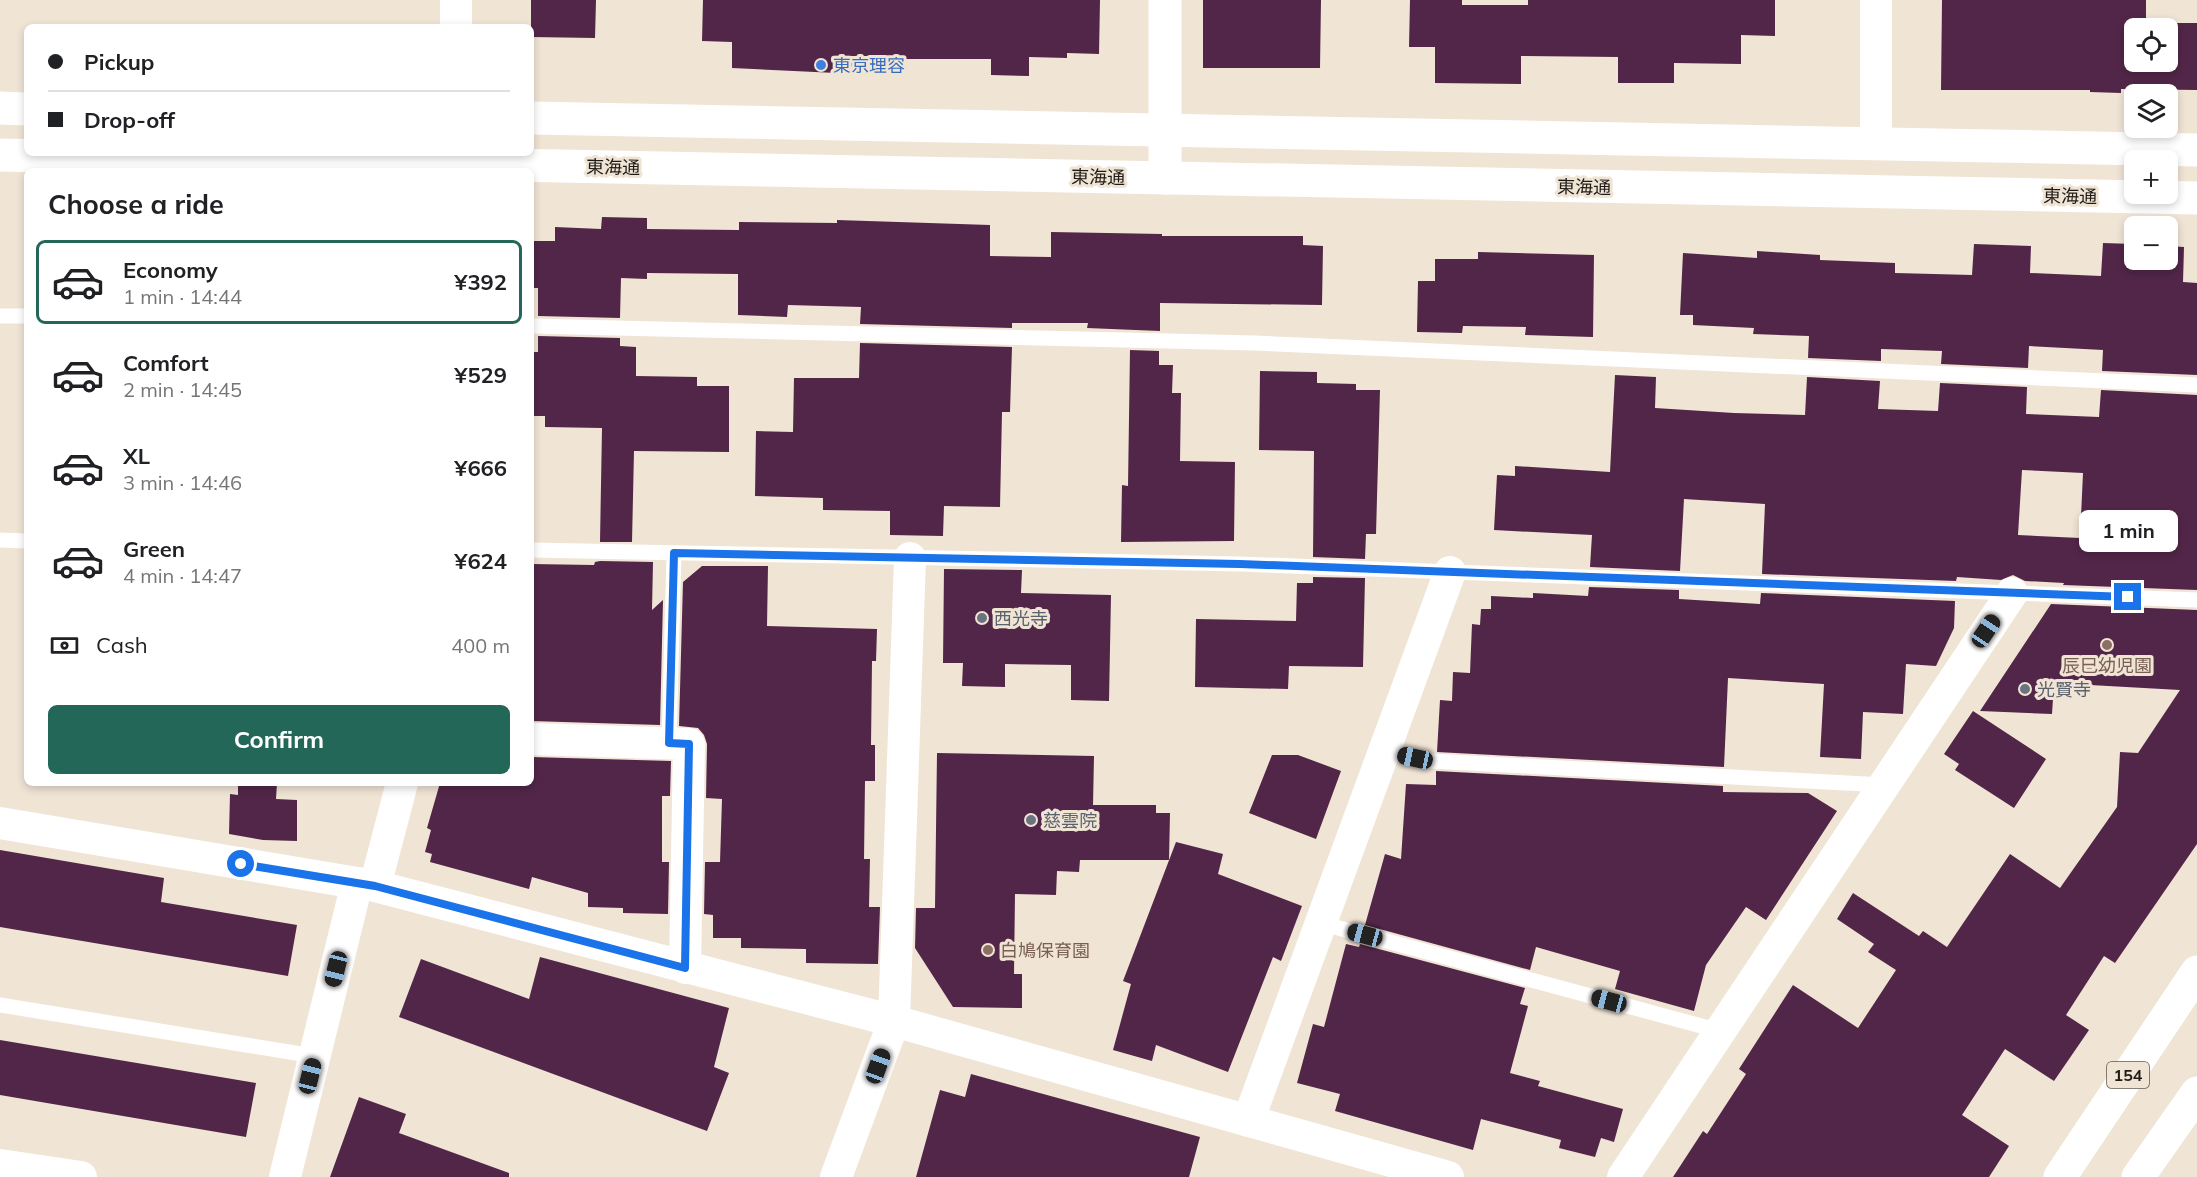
<!DOCTYPE html>
<meta charset="utf-8">
<style>
:root{--surface:#fff;--page:#f6f6f6;--text:#202124;--muted:#757577;--line:#e0e0e0;--accent:#236759}
body{margin:0;font-family:Mulish,"Noto Sans JP",sans-serif;background:var(--page);color:var(--text);height:100vh;display:flex;flex-direction:column;font-size:22px;white-space:nowrap}
*{box-sizing:border-box;margin:0}
p{font-size:20px;color:var(--muted)}
.icon{flex:none;width:33px;height:33px;fill:none;stroke:currentColor;stroke-width:2;stroke-linecap:round;stroke-linejoin:round}
.map{position:relative;flex:1;overflow:hidden}
.drawer{position:absolute;left:24px;top:168px;width:510px;height:618px;display:flex;flex-direction:column;background:var(--surface);border-radius:9px;box-shadow:0 3px 9px #0003}
.drawer>*{flex:none}
.hud{position:absolute;left:24px;top:24px;width:510px;height:132px;border-radius:9px;box-shadow:0 3px 9px #0003;display:grid;align-content:center;height:132px;padding:0 24px;background:var(--surface)}
.fabs{position:absolute;left:2124px;top:18px;display:grid;gap:12px}
.fabs a{display:grid;place-items:center;width:54px;height:54px;border-radius:9px;background:var(--surface);box-shadow:0 3px 9px #0003;font-size:30px}
.end{position:absolute;width:27px;height:27px;margin:-14px;border:8px solid #1a73e8;background:#fff;box-shadow:0 0 0 3px #fff}
.from{border-radius:50%}
.bubble{position:absolute;height:42px;border-radius:9px;background:var(--surface);box-shadow:0 3px 9px #0003;font-size:20px;font-weight:700;line-height:42px;text-align:center}
.car{position:absolute;width:18px;height:36px;margin:-18px -9px;border-radius:8px;box-shadow:0 0 4px 2px #0007;background:linear-gradient(#222 24%,#8ab4d8 0 40%,#222 0 76%,#8ab4d8 0 86%,#222 0)}
.hud b{display:flex;align-items:center;gap:21px;height:57px;font-size:22px}
.hud b+b{border-top:2px solid var(--line)}
.hud i{width:15px;height:15px;background:var(--text)}
ul{padding:0;list-style:none}
li{display:flex;align-items:center;gap:18px;height:84px;margin:0 12px 9px;padding:0 12px;border:3px solid transparent;border-radius:9px}
li div{flex:1}
li b{display:block;font-size:22px}
li em{font-style:normal;font-weight:700}
li.selected{border-color:var(--accent)}
li>.icon{width:54px;height:54px;stroke-width:1.5}
h2{padding:0 24px;font-size:27px;line-height:72px}
.pay{display:flex;align-items:center;gap:15px;height:66px;padding:0 24px;font-size:22px}
.pay p{margin-inline-start:auto}
.action{display:flex;gap:12px;margin-top:auto;padding:12px 24px}
.action a{flex:1;height:69px;border-radius:9px;background:var(--accent);color:#fff;font-size:24px;font-weight:700;line-height:69px;text-align:center}
.map>svg:first-child{display:block}
.building{fill:#522648;fill-rule:evenodd}
.lines{fill:none;stroke-linecap:round;stroke-linejoin:round}
.lane{stroke:#fff;stroke-width:15}
.street{stroke:#fff;stroke-width:32}
.secondary{stroke:#fff;stroke-width:33}
.primary{stroke:#fff;stroke-width:33}
.highway{stroke:#fff;stroke-width:33}
.route{stroke:#1a73e8;stroke-width:8}
.shop-dot{fill:#3f7fe0;stroke:#f0e4d5;stroke-width:2}
.worship-dot{fill:#6b7280;stroke:#f0e4d5;stroke-width:2}
.education-dot{fill:#8d6e63;stroke:#f0e4d5;stroke-width:2}
.labels{text-anchor:middle;dominant-baseline:central;stroke-width:6;stroke-linejoin:round;paint-order:stroke}
.shield{fill:#f0e4d5;stroke:#5d574f;stroke-width:1.5}
.shield-label{font-size:16px;font-weight:bold;fill:#1e1a15}
.shop-label{font-size:18px;fill:#366cbe;stroke:#f0e4d5;text-anchor:start}
.street-label{font-size:18px;fill:#1e1a15;stroke:#f0e4d5}
.worship-label{font-size:18px;fill:#5b616d;stroke:#f0e4d5;text-anchor:start}
.education-label{font-size:18px;fill:#785e54;stroke:#f0e4d5}
</style>
<div class="map">
<svg width="2197" height="1177" viewBox="0 0 2197 1177">
<rect width="100%" height="100%" fill="#f0e4d5"/>
<path class="building" d="M 531,0 L 596,0 L 595,38 L 531,37 Z
M 703,0 L 1100,0 L 1099,54 L 1067,53 L 1067,58 L 1029,57 L 1029,76 L 991,75 L 991,59 L 904,59 L 904,67 L 836,66 L 836,73 L 732,68 L 732,42 L 702,41 Z
M 1203,0 L 1321,0 L 1320,68 L 1203,68 Z
M 1410,0 L 1462,0 L 1462,5 L 1528,5 L 1528,0 L 1775,0 L 1775,36 L 1741,35 L 1741,64 L 1674,63 L 1674,83 L 1618,83 L 1618,57 L 1521,56 L 1521,84 L 1435,83 L 1435,47 L 1409,47 Z
M 1942,0 L 2146,0 L 2146,23 L 2197,23 L 2197,90 L 2121,89 L 2121,93 L 2090,92 L 2090,90 L 1941,90 ZM 2134,28 L 2168,28 L 2168,62 L 2134,62 Z
M 602,217 L 647,218 L 647,229 L 739,230 L 739,222 L 837,223 L 837,220 L 990,225 L 990,256 L 1051,257 L 1051,232 L 1162,234 L 1162,236 L 1303,236 L 1303,245 L 1323,246 L 1322,305 L 1160,303 L 1160,331 L 1087,328 L 1088,323 L 1012,323 L 1012,328 L 860,324 L 861,307 L 788,305 L 787,317 L 738,315 L 738,274 L 647,273 L 647,279 L 621,278 L 620,318 L 538,316 L 538,288 L 531,288 L 531,241 L 555,241 L 555,227 L 601,229 Z
M 2103,243 L 2134,244 L 2134,260 L 2168,260 L 2168,246 L 2184,247 L 2183,282 L 2197,283 L 2197,375 L 2102,371 L 2103,350 L 2029,346 L 2028,368 L 1941,364 L 1942,351 L 1881,349 L 1881,361 L 1808,358 L 1809,336 L 1753,334 L 1754,328 L 1693,325 L 1693,315 L 1680,315 L 1683,253 L 1757,258 L 1757,251 L 1820,255 L 1820,260 L 1895,263 L 1895,273 L 1972,275 L 1974,244 L 2031,246 L 2030,273 L 2101,276 Z
M 1478,252 L 1594,255 L 1593,337 L 1525,335 L 1526,327 L 1463,326 L 1462,333 L 1417,332 L 1418,281 L 1435,281 L 1435,259 L 1478,259 Z
M 538,336 L 620,338 L 620,346 L 636,347 L 636,376 L 697,377 L 697,386 L 729,386 L 729,452 L 634,451 L 632,542 L 600,542 L 602,428 L 545,427 L 545,416 L 531,416 L 531,352 L 538,352 Z
M 860,343 L 1012,347 L 1010,412 L 1002,412 L 1000,507 L 944,506 L 943,536 L 890,535 L 890,511 L 823,510 L 823,498 L 755,496 L 756,431 L 793,432 L 794,378 L 859,378 Z
M 1130,350 L 1159,351 L 1159,365 L 1173,365 L 1172,393 L 1181,393 L 1180,461 L 1235,462 L 1234,541 L 1121,542 L 1122,485 L 1128,486 Z
M 1260,371 L 1317,372 L 1317,383 L 1356,384 L 1356,390 L 1380,390 L 1376,534 L 1366,534 L 1365,559 L 1313,557 L 1314,451 L 1259,450 Z
M 1615,375 L 1656,377 L 1655,408 L 1734,413 L 1805,415 L 1807,377 L 1880,381 L 1878,409 L 1938,411 L 1940,383 L 2027,387 L 2026,414 L 2099,417 L 2101,390 L 2197,395 L 2197,590 L 2063,585 L 2064,583 L 2025,581 L 2013,575 L 2001,580 L 1957,577 L 1956,581 L 1762,574 L 1765,504 L 1684,499 L 1680,571 L 1590,567 L 1592,535 L 1494,530 L 1497,475 L 1515,476 L 1515,466 L 1610,472 ZM 2022,470 L 2083,473 L 2080,538 L 2018,535 Z
M 600,561 L 653,562 L 652,610 L 663,600 L 660,725 L 531,721 L 531,564 L 594,565 L 595,562 Z
M 702,566 L 768,566 L 767,626 L 877,629 L 876,661 L 872,661 L 871,745 L 875,745 L 875,781 L 865,781 L 864,859 L 870,859 L 869,907 L 880,907 L 878,964 L 806,963 L 806,949 L 741,948 L 741,938 L 713,938 L 713,915 L 704,914 L 705,862 L 720,862 L 722,799 L 706,798 L 707,744 L 704,735 L 698,728 L 679,726 L 683,582 Z
M 944,569 L 1022,570 L 1021,593 L 1111,595 L 1109,701 L 1071,700 L 1071,665 L 1005,664 L 1005,687 L 962,686 L 963,663 L 943,663 Z
M 1313,577 L 1365,578 L 1363,667 L 1289,666 L 1288,689 L 1195,687 L 1196,619 L 1296,621 L 1297,583 L 1313,583 Z
M 1589,587 L 1679,590 L 1679,599 L 1760,604 L 1761,593 L 1955,601 L 1954,628 L 1936,666 L 1906,664 L 1903,714 L 1863,712 L 1861,759 L 1820,757 L 1824,684 L 1728,678 L 1724,767 L 1437,752 L 1440,700 L 1452,701 L 1453,672 L 1470,673 L 1472,624 L 1480,625 L 1481,609 L 1491,609 L 1491,596 L 1533,598 L 1533,593 L 1588,596 Z
M 2051,604 L 2197,610 L 2197,844 L 2115,963 L 2104,956 L 2066,1015 L 2089,1030 L 2054,1081 L 2005,1049 L 1962,1115 L 2009,1146 L 1989,1177 L 1673,1177 L 1703,1131 L 1707,1134 L 1746,1074 L 1739,1069 L 1793,985 L 1858,1028 L 1896,970 L 1868,952 L 1874,944 L 1837,919 L 1853,893 L 1919,936 L 1923,931 L 1947,947 L 2010,854 L 2060,888 L 2117,807 L 2120,752 L 2138,753 L 2180,690 L 2054,683 L 2052,714 L 1980,711 Z
M 1973,711 L 2046,759 L 2014,808 L 1955,770 L 1959,764 L 1944,754 Z
M 937,753 L 1094,756 L 1093,805 L 1156,805 L 1156,813 L 1170,813 L 1169,860 L 1080,860 L 1079,872 L 1057,871 L 1056,895 L 1015,894 L 1014,974 L 1022,974 L 1022,1008 L 953,1007 L 915,948 L 916,908 L 935,908 Z
M 1272,755 L 1298,755 L 1341,771 L 1316,839 L 1249,813 Z
M 531,757 L 671,761 L 670,796 L 662,796 L 662,862 L 669,862 L 668,914 L 623,913 L 623,908 L 588,907 L 588,893 L 532,877 L 529,889 L 430,862 L 432,854 L 425,852 L 431,830 L 427,828 L 440,783 L 531,783 Z
M 1436,771 L 1723,786 L 1723,792 L 1808,793 L 1837,811 L 1766,920 L 1746,907 L 1706,965 L 1694,1011 L 1615,989 L 1620,971 L 1536,947 L 1530,970 L 1365,925 L 1385,854 L 1401,859 L 1406,784 L 1436,785 Z
M 238,783 L 277,783 L 276,799 L 297,800 L 297,841 L 263,840 L 229,834 L 230,794 L 238,795 Z
M 1176,842 L 1223,854 L 1218,874 L 1302,906 L 1281,961 L 1273,957 L 1228,1072 L 1156,1045 L 1152,1061 L 1113,1050 L 1131,984 L 1123,981 Z
M 0,850 L 164,878 L 161,902 L 297,925 L 288,976 L 0,927 Z
M 1346,944 L 1359,947 L 1360,944 L 1525,988 L 1520,1004 L 1528,1006 L 1510,1073 L 1540,1081 L 1538,1086 L 1623,1109 L 1614,1142 L 1601,1138 L 1595,1157 L 1559,1148 L 1561,1140 L 1481,1119 L 1473,1150 L 1335,1111 L 1340,1094 L 1297,1083 L 1313,1024 L 1324,1027 Z
M 540,957 L 729,1008 L 714,1067 L 729,1073 L 707,1131 L 399,1017 L 421,959 L 529,999 Z
M 0,1040 L 256,1083 L 246,1137 L 0,1095 Z
M 971,1074 L 1200,1137 L 1189,1177 L 916,1177 L 940,1090 L 965,1097 Z
M 359,1097 L 406,1114 L 399,1133 L 509,1173 L 509,1177 L 330,1177 Z"/>
<g class="lines">
<path class="lane" d="M 0,316 L 27,316
M 531,326 L 1255,343 L 2197,385
M 0,540 L 27,541
M 531,550 L 1240,564 L 2197,600
M 669,743 L 674,553
M 1383,751 L 1431,761 L 1884,785
M 1320,923 L 1720,1031
M 0,1005 L 314,1056"/>
<path class="street" d="M 1876,0 L 1876,144
M 456,27 L 456,0
M 531,739 L 689,744 L 685,968
M 0,823 L 375,886 L 894,1021 L 1448,1177
M 375,886 L 402,783
M 1248,1121 L 1450,572
M 0,1165 L 81,1177
M 285,1177 L 357,883
M 836,1177 L 894,1021 L 910,558
M 1623,1177 L 2012,593"/>
<path class="secondary" d="M 1165,0 L 1165,178"/>
<path class="primary" d="M 0,108 L 27,109
M 531,118 L 2197,150
M 0,155 L 2197,198"/>
<path class="highway" d="M 2060,1177 L 2197,972
M 2138,1177 L 2197,1093"/>
</g>
<g class="lines">
<path class="route" d="M 241,864 L 375,886 L 685,968 L 689,744 L 669,743 L 674,553 L 1240,564 L 2128,597"/>
</g>
<circle class="shop-dot" cx="821" cy="65" r="6"/>
<g class="worship-dot">
<circle cx="982" cy="618" r="6"/>
<circle cx="2025" cy="689" r="6"/>
<circle cx="1031" cy="820" r="6"/>
</g>
<g class="education-dot">
<circle cx="2107" cy="645" r="6"/>
<circle cx="988" cy="950" r="6"/>
</g>
<g class="labels">
<rect class="shield" x="2107" y="1062" width="42" height="26" rx="4.5"/>
<g class="shield-label">
<text x="2128" y="1075">154</text>
</g>
<g class="shop-label">
<text x="833" y="65">東京理容</text>
</g>
<g class="street-label">
<text transform="translate(613 167) rotate(1)">東海通</text>
<text transform="translate(1098 177) rotate(1)">東海通</text>
<text transform="translate(1584 187) rotate(1)">東海通</text>
<text transform="translate(2070 196) rotate(1)">東海通</text>
</g>
<g class="worship-label">
<text x="994" y="618">西光寺</text>
<text x="2037" y="689">光賢寺</text>
<text x="1043" y="820">慈雲院</text>
</g>
<g class="education-label">
<text x="2107" y="665">辰巳幼児園</text>
<text x="1000" y="950" text-anchor="start">白鳩保育園</text>
</g>
</g>
</svg>
<div class="fabs">
<a><svg class="icon" aria-label="locate" viewBox="0 0 24 24"><circle cx="12" cy="12" r="6"/><path d="M12 2v4M12 18v4M2 12h4M18 12h4"/></svg></a>
<a><svg class="icon" aria-label="layers" viewBox="0 0 24 24"><path d="M12 4l9 5-9 5-9-5zM3 14l9 5 9-5"/></svg></a>
<a>+</a>
<a>−</a>
</div>
<i class="end from" style="left:241px;top:864px"></i>
<i class="end" style="left:2128px;top:597px"></i>
<div class="bubble" style="left:2079px;top:510px;width:99px">1 min</div>
<i class="car" style="left:1986px;top:631px;rotate:34deg"></i>
<i class="car" style="left:1415px;top:758px;rotate:282deg"></i>
<i class="car" style="left:1365px;top:935px;rotate:285deg"></i>
<i class="car" style="left:336px;top:969px;rotate:194deg"></i>
<i class="car" style="left:1609px;top:1001px;rotate:285deg"></i>
<i class="car" style="left:878px;top:1066px;rotate:20deg"></i>
<i class="car" style="left:310px;top:1076px;rotate:14deg"></i>
<div class="hud">
<b><i class="from"></i>Pickup</b>
<b><i></i>Drop-off</b>
</div>
<section class="drawer">
<h2>Choose a ride</h2>
<ul>
<li class="selected"><svg class="icon" aria-label="car" viewBox="0 0 24 24"><path d="M5 17H2v-5l4-1 3-4h7l3 4 3 1v5h-3M9 17h6M6 11h13"/><circle cx="7" cy="17" r="2"/><circle cx="17" cy="17" r="2"/></svg><div><b>Economy</b><p>1 min · 14:44</p></div><em>¥392</em></li>
<li><svg class="icon" aria-label="car" viewBox="0 0 24 24"><path d="M5 17H2v-5l4-1 3-4h7l3 4 3 1v5h-3M9 17h6M6 11h13"/><circle cx="7" cy="17" r="2"/><circle cx="17" cy="17" r="2"/></svg><div><b>Comfort</b><p>2 min · 14:45</p></div><em>¥529</em></li>
<li><svg class="icon" aria-label="car" viewBox="0 0 24 24"><path d="M5 17H2v-5l4-1 3-4h7l3 4 3 1v5h-3M9 17h6M6 11h13"/><circle cx="7" cy="17" r="2"/><circle cx="17" cy="17" r="2"/></svg><div><b>XL</b><p>3 min · 14:46</p></div><em>¥666</em></li>
<li><svg class="icon" aria-label="car" viewBox="0 0 24 24"><path d="M5 17H2v-5l4-1 3-4h7l3 4 3 1v5h-3M9 17h6M6 11h13"/><circle cx="7" cy="17" r="2"/><circle cx="17" cy="17" r="2"/></svg><div><b>Green</b><p>4 min · 14:47</p></div><em>¥624</em></li>
</ul>
<div class="pay"><svg class="icon" aria-label="cash" viewBox="0 0 24 24"><path d="M3 7h18v10H3z"/><circle cx="12" cy="12" r="2"/></svg>Cash<p>400 m</p></div>
<div class="action"><a>Confirm</a></div>
</section>
</div>
